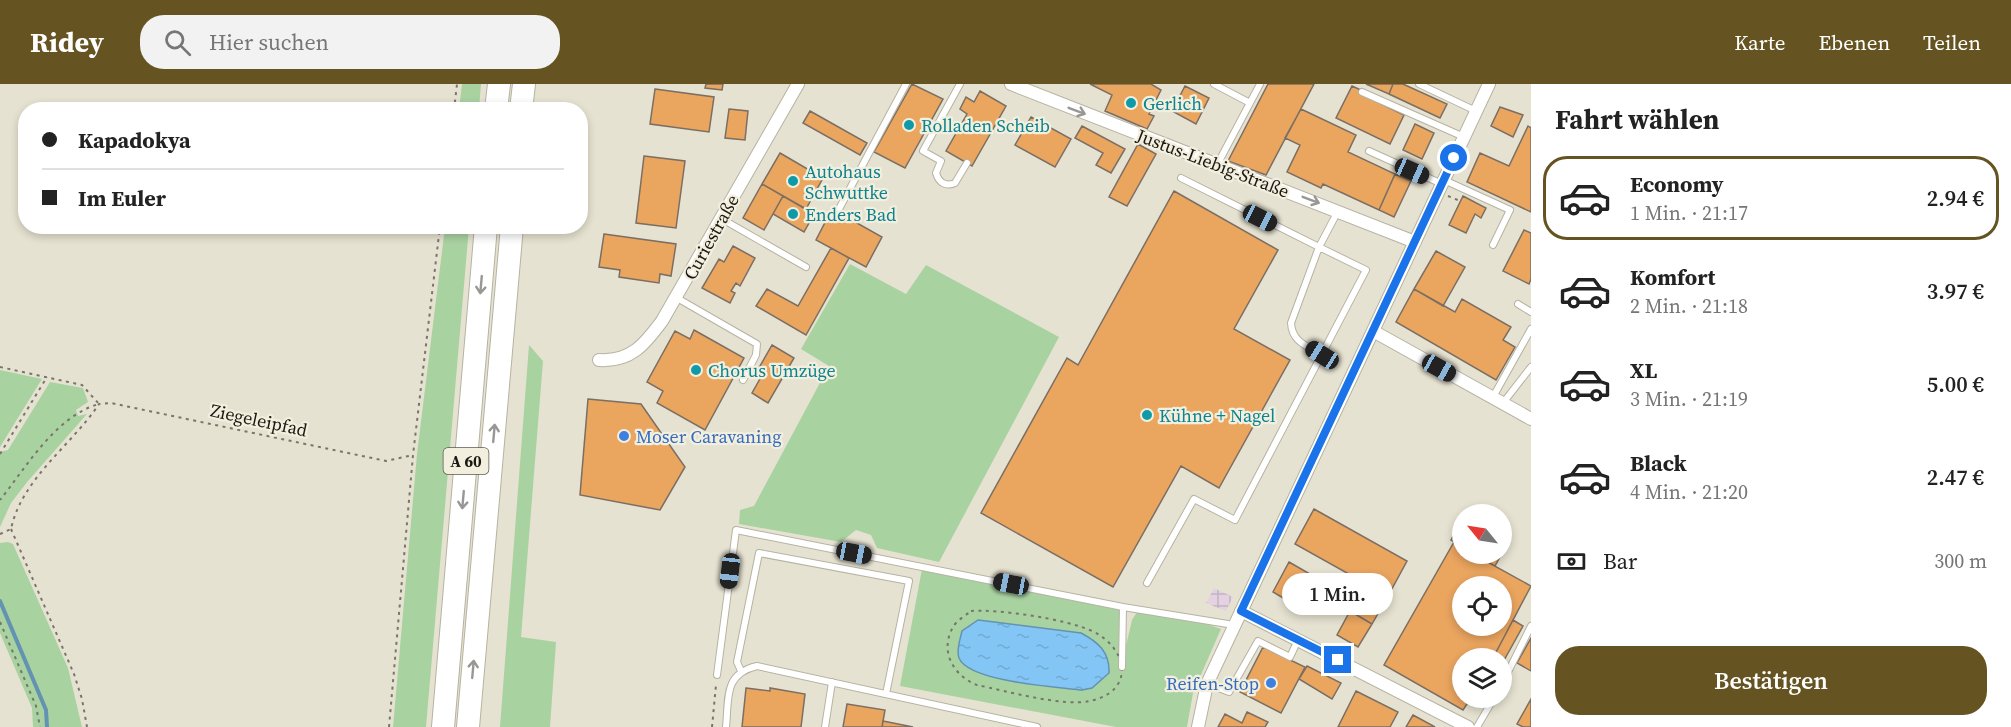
<!DOCTYPE html>
<html lang="de">
<meta charset="utf-8">
<style>
:root{--surface:#fff;--page:#f2f2f2;--text:#222;--muted:#767676;--line:#e0e0e0;--accent:#655421}
body{margin:0;font-family:"Source Serif 4",serif;background:var(--page);color:var(--text);height:100vh;display:flex;flex-direction:column;font-size:22px;white-space:nowrap}
*{box-sizing:border-box;margin:0}
p{font-size:20px;color:var(--muted)}
.icon{flex:none;width:33px;height:33px;fill:none;stroke:currentColor;stroke-width:2;stroke-linecap:round;stroke-linejoin:round}
.map{position:relative;flex:1;overflow:hidden}
.drawer{display:flex;flex-direction:column;background:var(--surface);width:480px}
.drawer>*{flex:none}
.banner{position:absolute;left:18px;top:18px;width:570px;height:132px;border-radius:24px;box-shadow:0 3px 9px #0003;display:grid;align-content:center;height:132px;padding:0 24px;background:var(--surface)}
.needle{width:39px;rotate:300deg}
.controls{position:absolute;left:1452px;top:420px;display:grid;gap:12px}
.controls a{display:grid;place-items:center;width:60px;height:60px;border-radius:50%;background:var(--surface);box-shadow:0 3px 9px #0003;font-size:30px}
.end{position:absolute;width:27px;height:27px;margin:-14px;border:8px solid #1a73e8;background:#fff;box-shadow:0 0 0 3px #fff}
.from{border-radius:50%}
.bubble{position:absolute;height:42px;border-radius:21px;background:var(--surface);box-shadow:0 3px 9px #0003;font-size:20px;font-weight:600;line-height:42px;text-align:center}
.car{position:absolute;width:18px;height:36px;margin:-18px -9px;border-radius:8px;box-shadow:0 0 4px 2px #0007;background:linear-gradient(#222 24%,#8ab4d8 0 40%,#222 0 76%,#8ab4d8 0 86%,#222 0)}
.banner b{display:flex;align-items:center;gap:21px;height:57px;font-size:22px}
.banner b+b{border-top:2px solid var(--line)}
.banner i{width:15px;height:15px;background:var(--text)}
ul{padding:0;list-style:none}
li{display:flex;align-items:center;gap:18px;height:84px;margin:0 12px 9px;padding:0 12px;border:3px solid transparent;border-radius:24px}
li div{flex:1}
li b{display:block;font-size:22px}
li em{font-style:normal;font-weight:600}
li.selected{border-color:var(--accent)}
li>.icon{width:54px;height:54px;stroke-width:1.5}
h2{padding:0 24px;font-size:27px;line-height:72px}
.pay{display:flex;align-items:center;gap:15px;height:66px;padding:0 24px;font-size:22px}
.pay p{margin-inline-start:auto}
.cta{display:flex;gap:12px;margin-top:auto;padding:12px 24px}
.cta a{flex:1;height:69px;border-radius:24px;background:var(--accent);color:#fff;font-size:24px;font-weight:600;line-height:69px;text-align:center}
header{display:flex;align-items:center;gap:36px;box-sizing:border-box;height:84px;padding:0 30px;background:var(--accent);color:#fff}
header strong{font-size:28px}
nav{display:flex;gap:33px;margin-inline-start:auto;font-size:21px}
.search{width:420px;height:54px;background:var(--page);display:flex;align-items:center;gap:15px;box-sizing:border-box;padding:0 21px;border-radius:24px;color:var(--muted);font-size:22px}
main{display:flex;flex:1;min-height:0}
.map>svg:first-child{display:block}
.industrial{fill:url(#industrial-grid)}
.grass{fill:#a9d2a1}
.water{fill:url(#water-ripples);stroke:#6492b1;stroke-width:1.5}
.lines{fill:none;stroke-linecap:round;stroke-linejoin:round}
.stream{stroke:#6492b1;stroke-width:4}
.building{fill:#eaa55f;stroke:#7b6e63;stroke-width:1.5;fill-rule:evenodd}
.service-casing{stroke:#b6b3a2;stroke-width:8}
.minor-casing{stroke:#b6b3a2;stroke-width:14}
.motorway-casing{stroke:#b6b3a2;stroke-width:24}
.path{stroke:#78756a;stroke-width:2;stroke-dasharray:3 4.5;stroke-linecap:butt}
.service{stroke:#fff;stroke-width:6}
.minor{stroke:#fff;stroke-width:12}
.motorway{stroke:#fff;stroke-width:22}
.oneway{stroke:#989794}
.route{stroke:#1a73e8;stroke-width:8}
.culture-dot{fill:#0f9aa8;stroke:#f3efde;stroke-width:2}
.shop-dot{fill:#3f7fe0;stroke:#f3efde;stroke-width:2}
.labels{text-anchor:middle;dominant-baseline:central;stroke-width:4.5;stroke-linejoin:round;paint-order:stroke}
.shield{fill:#f3efde;stroke:#5b584f;stroke-width:1.5}
.shield-label{font-size:16px;font-weight:bold;fill:#1a1812}
.culture-label{font-size:18px;fill:#0d838f;stroke:#f3efde;text-anchor:start}
.street-label{font-size:18px;fill:#1a1812;stroke:#f3efde}
.shop-label{font-size:18px;fill:#366cbe;stroke:#f3efde;text-anchor:start}
</style>
<header>
<strong>Ridey</strong>
<div class="search"><svg class="icon" aria-label="search" viewBox="0 0 24 24"><circle cx="10" cy="10" r="6"/><path d="M15 15l6 6"/></svg>Hier suchen</div>
<nav><a>Karte</a><a>Ebenen</a><a>Teilen</a></nav>
</header>
<main>
<div class="map">
<svg width="1531" height="643" viewBox="0 0 1531 643">
<defs>
<pattern id="industrial-grid" width="8" height="8" patternUnits="userSpaceOnUse" patternTransform="scale(1.5)"><rect width="8" height="8" fill="#e4d1e2"/><path d="M0 4h8M4 0v8" fill="none" stroke="#c3b3c1"/></pattern>
<pattern id="water-ripples" width="26" height="14" patternUnits="userSpaceOnUse" patternTransform="scale(1.5)"><rect width="26" height="14" fill="#83c6f5"/><path d="M2 4q2-2 4 0t4 0M15 11q2-2 4 0t4 0" fill="none" stroke="#71a9d1"/></pattern>
</defs>
<rect width="100%" height="100%" fill="#e6e2d1"/>
<path class="industrial" d="M 1214,504 L 1233,513 L 1226,527 L 1206,519 Z"/>
<path class="grass" d="M 462,0 L 481,0 L 479,25 L 459,25 Z
M 445,143 L 469,143 L 426,643 L 393,643 L 417,370 Z
M 850,180 L 906,210 L 926,181 L 1059,253 L 939,478 L 877,464 L 871,451 L 856,446 L 841,458 L 739,440 L 740,426 L 754,422 L 829,282 L 801,265 Z
M 529,261 L 543,277 L 521,553 L 556,558 L 550,643 L 500,643 Z
M 0,286 L 42,295 L 0,363 Z
M 50,298 L 83,304 L 88,318 L 76,326 L 78,332 L 87,330 L 28,397 L 11,419 L 0,443 L 0,368 L 8,366 Z
M 8,458 L 13,460 L 68,584 L 82,643 L 33,643 L 32,624 L 0,549 L 0,459 Z
M 922,485 L 1111,522 L 1124,529 L 1125,566 L 1132,536 L 1137,528 L 1143,527 L 1204,539 L 1221,545 L 1193,609 L 1187,643 L 1116,643 L 900,602 Z"/>
<path class="water" d="M 978,536 L 1081,549 C 1098,558 1110,568 1109,589 L 1092,604 L 1082,606 C 1057,603 969,598 959,574 C 956,566 960,556 962,547 Z"/>
<g class="lines">
<path class="stream" d="M 0,517 L 46,626 L 47,643"/>
</g>
<path class="building" d="M 706,0 L 723,0 L 722,6 L 705,4 Z
M 912,0 L 943,15 L 905,84 L 874,68 Z
M 1090,0 L 1151,0 L 1161,6 L 1149,30 L 1154,32 L 1147,45 L 1105,27 L 1112,11 Z
M 1268,0 L 1314,0 L 1266,91 L 1228,77 Z
M 1366,0 L 1393,0 L 1389,10 Z
M 1393,0 L 1403,0 L 1447,20 L 1440,34 L 1389,10 Z
M 1185,2 L 1209,14 L 1196,40 L 1172,27 Z
M 1352,2 L 1361,6 L 1359,9 L 1404,31 L 1390,60 L 1336,34 Z
M 655,5 L 714,13 L 709,48 L 650,40 Z
M 980,7 L 1006,22 L 972,82 L 946,67 L 967,30 L 960,25 L 966,13 L 974,18 Z
M 1500,23 L 1523,31 L 1513,53 L 1491,42 Z
M 729,25 L 748,27 L 745,56 L 725,54 Z
M 1301,25 L 1356,51 L 1348,68 L 1395,90 L 1379,126 L 1323,100 L 1321,104 L 1287,88 L 1300,61 L 1285,54 Z
M 810,27 L 867,59 L 860,71 L 803,39 Z
M 1031,33 L 1071,55 L 1055,83 L 1015,61 Z
M 1415,40 L 1434,49 L 1422,75 L 1403,66 Z
M 1082,42 L 1125,65 L 1111,89 L 1096,81 L 1103,69 L 1075,54 Z
M 1528,42 L 1531,44 L 1531,128 L 1467,98 L 1480,69 L 1509,82 Z
M 1138,60 L 1156,70 L 1127,122 L 1109,113 Z
M 780,69 L 823,94 L 806,125 L 762,100 Z
M 644,72 L 685,77 L 676,144 L 636,139 Z
M 1395,90 L 1411,97 L 1394,133 L 1379,126 Z
M 762,100 L 783,112 L 764,146 L 743,134 Z
M 1174,107 L 1278,166 L 1234,245 L 1290,276 L 1219,404 L 1181,382 L 1113,503 L 981,429 L 1067,274 L 1078,281 Z
M 783,112 L 814,130 L 804,148 L 773,130 Z
M 1463,112 L 1486,124 L 1481,134 L 1475,130 L 1466,149 L 1449,141 Z
M 832,125 L 882,153 L 866,183 L 816,156 Z
M 1524,146 L 1531,149 L 1531,195 L 1529,200 L 1503,187 Z
M 604,150 L 676,160 L 671,192 L 660,190 L 659,199 L 619,193 L 620,186 L 599,183 Z
M 733,162 L 755,174 L 740,202 L 736,199 L 731,207 L 735,209 L 730,219 L 702,204 L 719,175 L 724,178 Z
M 831,164 L 849,174 L 806,251 L 756,222 L 767,205 L 798,222 Z
M 1436,167 L 1465,183 L 1443,222 L 1414,205 Z
M 1414,205 L 1455,228 L 1462,215 L 1511,243 L 1503,256 L 1515,263 L 1496,296 L 1396,238 Z
M 694,246 L 744,274 L 705,346 L 657,319 L 663,307 L 647,298 L 675,247 L 690,255 Z
M 772,261 L 794,274 L 768,319 L 752,309 L 761,293 L 756,289 Z
M 588,315 L 641,320 L 685,383 L 660,426 L 580,411 Z
M 1314,425 L 1407,477 L 1388,512 L 1295,460 Z
M 1462,436 L 1462,463 L 1451,456 Z
M 1502,457 L 1507,460 L 1495,482 L 1473,470 L 1502,470 Z
M 1454,458 L 1462,463 L 1462,470 L 1473,470 L 1531,502 L 1493,574 L 1462,574 L 1462,614 L 1471,614 L 1463,626 L 1384,581 ZM 1462,502 L 1502,502 L 1502,542 L 1462,542 Z
M 1289,478 L 1310,490 L 1293,520 L 1273,508 Z
M 1366,500 L 1388,512 L 1372,540 L 1350,527 Z
M 1350,527 L 1372,540 L 1358,563 L 1337,551 Z
M 1513,536 L 1523,542 L 1502,580 L 1502,574 L 1493,574 Z
M 1531,554 L 1531,587 L 1517,579 Z
M 1263,563 L 1305,583 L 1281,629 L 1240,608 Z
M 1307,582 L 1341,599 L 1332,615 L 1299,595 Z
M 746,604 L 770,607 L 770,604 L 805,610 L 801,643 L 742,643 Z
M 1356,607 L 1398,628 L 1390,643 L 1338,643 Z
M 1531,615 L 1531,643 L 1523,643 L 1517,640 Z
M 847,620 L 885,626 L 882,643 L 843,643 Z
M 1247,628 L 1268,638 L 1265,643 L 1218,643 L 1225,630 L 1242,639 Z
M 1413,631 L 1435,643 L 1406,643 Z
M 883,637 L 913,643 L 882,643 Z"/>
<g class="lines">
<g class="service-casing">
<path id="service" d="M 960,0 L 923,67 L 941,77 L 936,89 C 939,99 946,103 955,99 L 967,79
M 1214,0 L 1250,19
M 1419,0 L 1476,27
M 1362,8 L 1464,53
M 1369,67 L 1442,100
M 1217,81 L 1260,0
M 1181,94 L 1319,163 L 1338,127
M 1444,96 L 1510,126 L 1493,161
M 839,125 L 906,0
M 722,135 L 806,183
M 677,214 L 757,260 L 756,271 L 743,296
M 1518,220 L 1531,228
M 1493,313 L 1531,245
M 1503,319 L 1531,283
M 1147,499 L 1194,415 L 1235,436 L 1366,186 L 1319,163 L 1291,239 C 1292,258 1307,262 1322,271
M 1122,583 L 1123,523
M 741,587 L 737,578 L 759,469 L 909,497 L 886,610
M 717,591 L 736,446 L 1123,523 L 1234,541
M 1208,600 L 1229,608 L 1258,557 L 1290,573 L 1298,556
M 1502,600 L 1531,542
M 726,643 C 729,615 723,590 757,582 L 1037,643
M 825,643 L 832,598
M 1477,643 L 1494,614"/>
</g>
<g class="minor-casing">
<path id="minor" d="M 1011,0 L 1415,158
M 1373,247 L 1531,335
M 599,276 C 631,278 645,260 662,237 L 798,0
M 1241,527 L 1468,643
M 1198,643 L 1207,600 L 1489,0"/>
</g>
<g class="motorway-casing">
<path id="motorway" d="M 496,26 L 499,0
M 521,26 L 524,0
M 443,643 L 486,142
M 468,643 L 512,142"/>
</g>
<path class="path" d="M 454,26 L 457,0
M 1448,112 L 1460,117
M 0,283 L 82,301 L 99,320 C 56,332 27,382 0,416
M 0,370 L 47,293
M 11,445 L 74,590 L 82,615 L 87,643
M 0,450 L 11,445 C 22,394 72,361 99,320 L 111,319 L 386,377 L 413,371
M 971,527 C 999,525 1066,535 1092,547 C 1127,563 1137,607 1090,617 C 1063,623 1006,607 977,601 C 954,592 939,568 953,543 C 956,537 965,532 971,527 Z
M 0,538 L 36,622 L 40,643
M 389,643 L 413,371 L 440,142
M 712,643 L 716,601"/>
<use href="#service" class="service"/>
<use href="#minor" class="minor"/>
<use href="#motorway" class="motorway"/>
</g>
<defs><path id="oneway-shaft" d="M-6 0H5M1.5-3L5.5 0L1.5 3" fill="none" stroke-width="1.6" stroke-linecap="round" stroke-linejoin="round" transform="scale(1.5)"/></defs>
<g class="oneway">
<use href="#oneway-shaft" transform="translate(1077 27) rotate(21)"/>
<use href="#oneway-shaft" transform="translate(1311 116) rotate(21)"/>
<use href="#oneway-shaft" transform="translate(481 201) rotate(95)"/>
<use href="#oneway-shaft" transform="translate(494 349) rotate(-85)"/>
<use href="#oneway-shaft" transform="translate(463 416) rotate(95)"/>
<use href="#oneway-shaft" transform="translate(473 585) rotate(-85)"/>
</g>
<g class="lines">
<path class="route" d="M 1338,576 L 1241,527 L 1454,74"/>
</g>
<g class="culture-dot">
<circle cx="1131" cy="19" r="6"/>
<circle cx="909" cy="41" r="6"/>
<circle cx="793" cy="97" r="6"/>
<circle cx="793" cy="130" r="6"/>
<circle cx="696" cy="286" r="6"/>
<circle cx="1147" cy="331" r="6"/>
</g>
<g class="shop-dot">
<circle cx="624" cy="352" r="6"/>
<circle cx="1271" cy="599" r="6"/>
</g>
<g class="labels">
<rect class="shield" x="443.5" y="364" width="45" height="26" rx="4.5"/>
<g class="shield-label">
<text x="466" y="377">A 60</text>
</g>
<g class="culture-label">
<text x="1143" y="19">Gerlich</text>
<text x="921" y="41">Rolladen Scheib</text>
<text x="805" y="87">Autohaus<tspan x="805" dy="21">Schwuttke</tspan></text>
<text x="805" y="130">Enders Bad</text>
<text x="708" y="286">Chorus Umzüge</text>
<text x="1159" y="331">Kühne + Nagel</text>
</g>
<g class="street-label">
<text transform="translate(1213 79) rotate(21)">Justus-Liebig-Straße</text>
<text transform="translate(711 153) rotate(-61)">Curiestraße</text>
<text transform="translate(259 336) rotate(12)">Ziegeleipfad</text>
</g>
<g class="shop-label">
<text x="636" y="352">Moser Caravaning</text>
<text x="1259" y="599" text-anchor="end">Reifen-Stop</text>
</g>
</g>
</svg>
<div class="controls">
<a><svg class="needle" viewBox="-14 -14 28 28"><path d="M0-13l5 13h-10z" fill="#e53935"/><path d="M0 13l5-13h-10z" fill="#767676"/></svg></a>
<a><svg class="icon" aria-label="locate" viewBox="0 0 24 24"><circle cx="12" cy="12" r="6"/><path d="M12 2v4M12 18v4M2 12h4M18 12h4"/></svg></a>
<a><svg class="icon" aria-label="layers" viewBox="0 0 24 24"><path d="M12 4l9 5-9 5-9-5zM3 14l9 5 9-5"/></svg></a>
</div>
<i class="end from" style="left:1454px;top:74px"></i>
<i class="end" style="left:1338px;top:576px"></i>
<div class="bubble" style="left:1282px;top:489px;width:111px">1 Min.</div>
<i class="car" style="left:1412px;top:87px;rotate:114deg"></i>
<i class="car" style="left:1260px;top:134px;rotate:117deg"></i>
<i class="car" style="left:1322px;top:271px;rotate:302deg"></i>
<i class="car" style="left:1439px;top:284px;rotate:119deg"></i>
<i class="car" style="left:854px;top:469px;rotate:101deg"></i>
<i class="car" style="left:730px;top:487px;rotate:187deg"></i>
<i class="car" style="left:1011px;top:500px;rotate:281deg"></i>
<div class="banner">
<b><i class="from"></i>Kapadokya</b>
<b><i></i>Im Euler</b>
</div>
</div>
<section class="drawer">
<h2>Fahrt wählen</h2>
<ul>
<li class="selected"><svg class="icon" aria-label="car" viewBox="0 0 24 24"><path d="M5 17H2v-5l4-1 3-4h7l3 4 3 1v5h-3M9 17h6M6 11h13"/><circle cx="7" cy="17" r="2"/><circle cx="17" cy="17" r="2"/></svg><div><b>Economy</b><p>1 Min. · 21:17</p></div><em>2.94 €</em></li>
<li><svg class="icon" aria-label="car" viewBox="0 0 24 24"><path d="M5 17H2v-5l4-1 3-4h7l3 4 3 1v5h-3M9 17h6M6 11h13"/><circle cx="7" cy="17" r="2"/><circle cx="17" cy="17" r="2"/></svg><div><b>Komfort</b><p>2 Min. · 21:18</p></div><em>3.97 €</em></li>
<li><svg class="icon" aria-label="car" viewBox="0 0 24 24"><path d="M5 17H2v-5l4-1 3-4h7l3 4 3 1v5h-3M9 17h6M6 11h13"/><circle cx="7" cy="17" r="2"/><circle cx="17" cy="17" r="2"/></svg><div><b>XL</b><p>3 Min. · 21:19</p></div><em>5.00 €</em></li>
<li><svg class="icon" aria-label="car" viewBox="0 0 24 24"><path d="M5 17H2v-5l4-1 3-4h7l3 4 3 1v5h-3M9 17h6M6 11h13"/><circle cx="7" cy="17" r="2"/><circle cx="17" cy="17" r="2"/></svg><div><b>Black</b><p>4 Min. · 21:20</p></div><em>2.47 €</em></li>
</ul>
<div class="pay"><svg class="icon" aria-label="cash" viewBox="0 0 24 24"><path d="M3 7h18v10H3z"/><circle cx="12" cy="12" r="2"/></svg>Bar<p>300 m</p></div>
<div class="cta"><a>Bestätigen</a></div>
</section>
</main>
